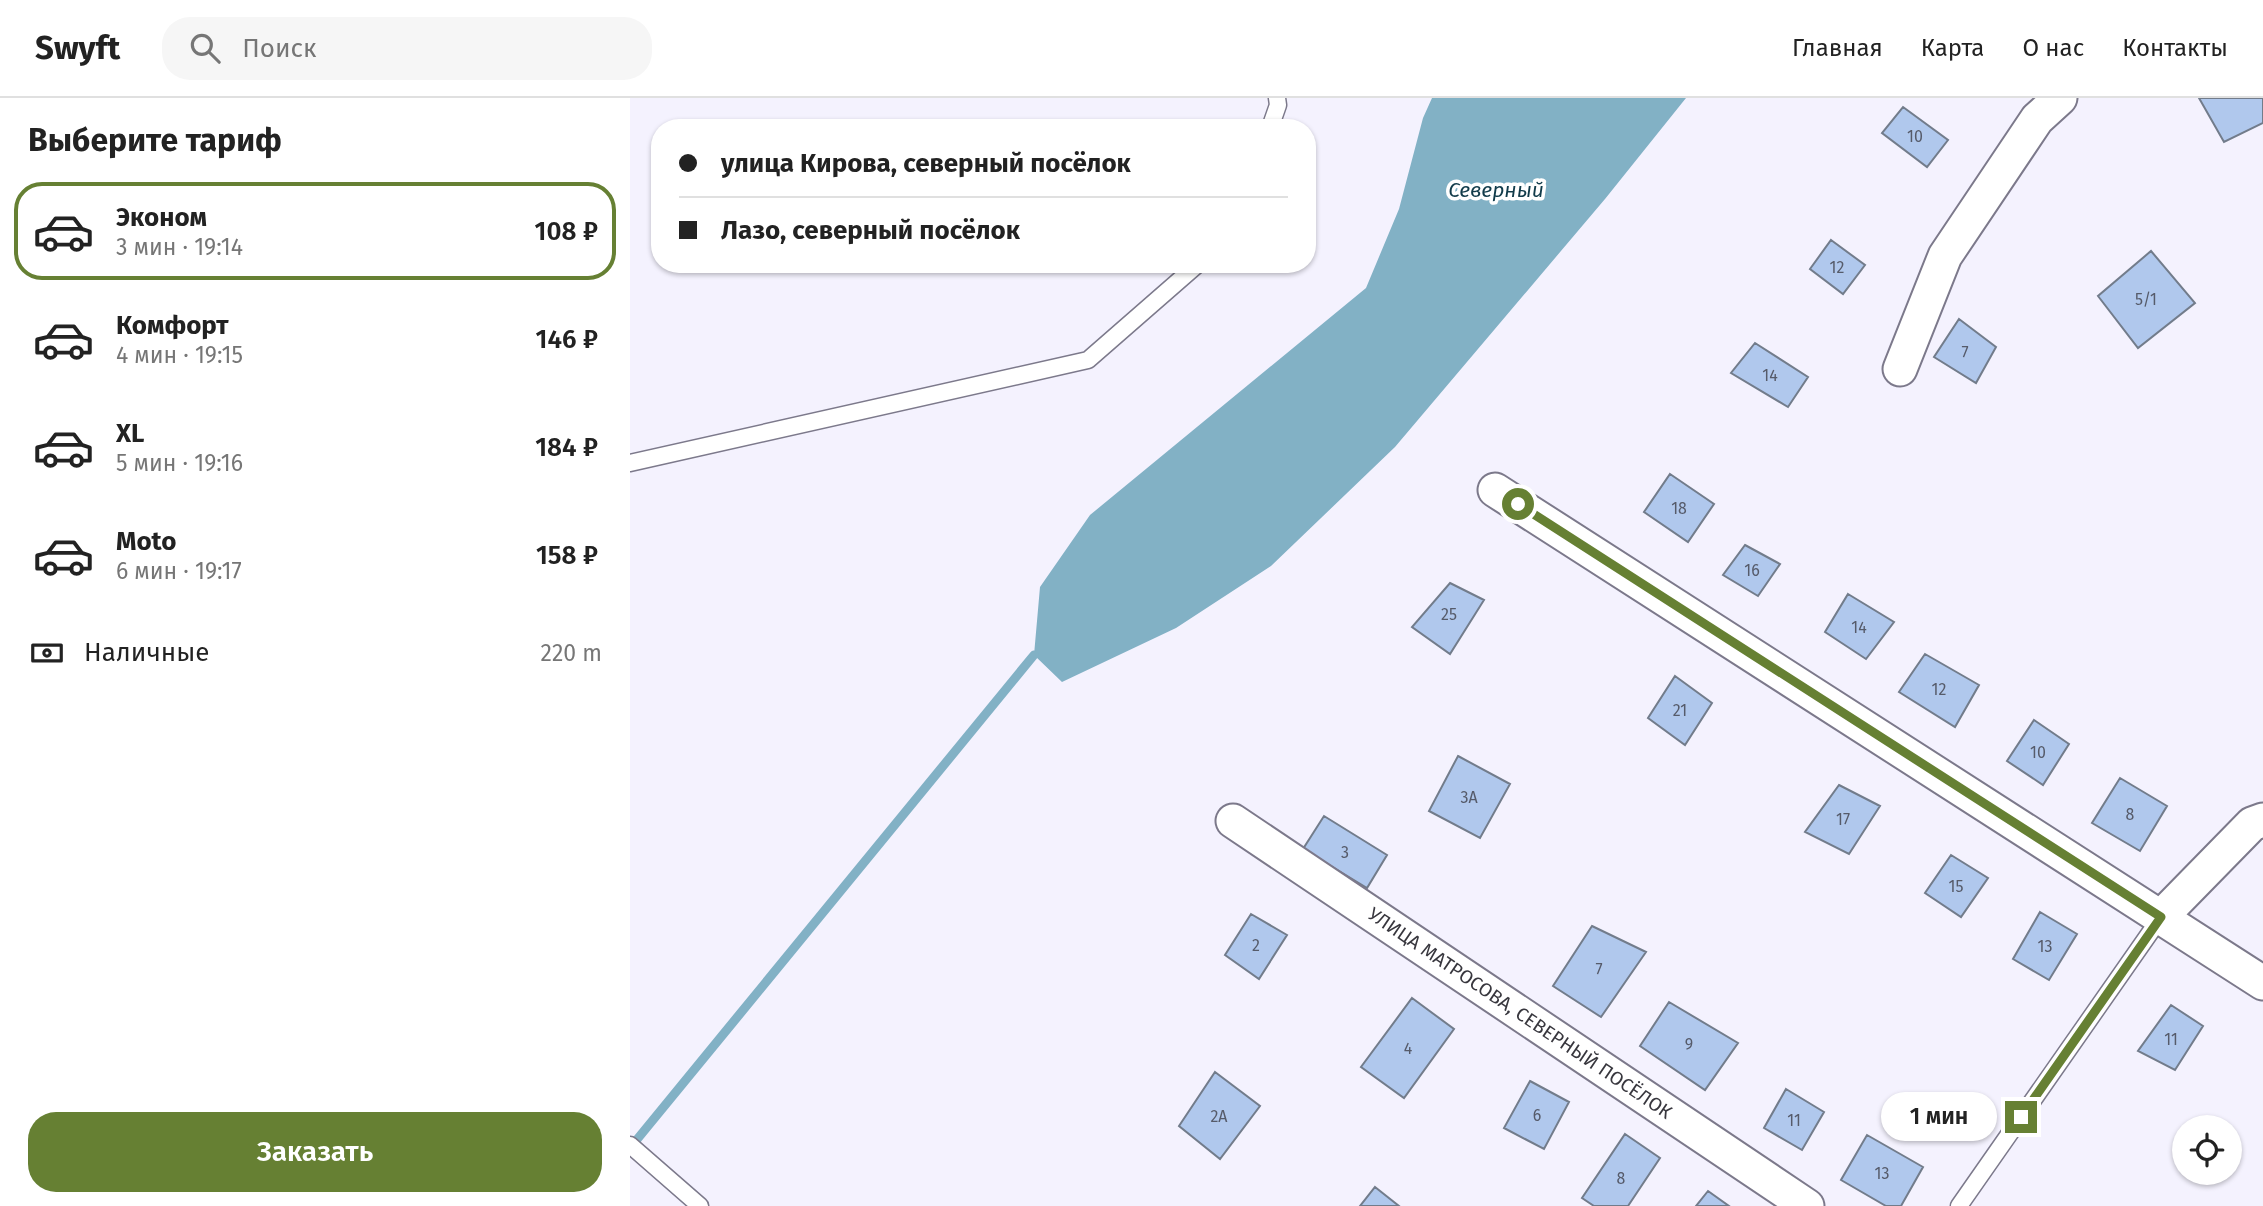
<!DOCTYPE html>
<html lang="ru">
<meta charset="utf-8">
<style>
:root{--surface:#fff;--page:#f6f6f6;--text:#222;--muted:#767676;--line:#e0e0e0;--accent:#668033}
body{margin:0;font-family:"Fira Sans",sans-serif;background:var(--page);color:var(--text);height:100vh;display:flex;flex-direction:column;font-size:26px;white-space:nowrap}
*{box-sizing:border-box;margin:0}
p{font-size:23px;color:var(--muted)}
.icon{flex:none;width:38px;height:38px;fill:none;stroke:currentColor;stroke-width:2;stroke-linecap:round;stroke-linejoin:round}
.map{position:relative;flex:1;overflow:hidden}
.side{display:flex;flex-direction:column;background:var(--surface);width:630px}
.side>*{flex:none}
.top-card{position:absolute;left:21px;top:21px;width:665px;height:154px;border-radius:28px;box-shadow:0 2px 5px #0004;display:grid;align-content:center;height:154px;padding:0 28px;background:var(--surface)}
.buttons{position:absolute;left:1542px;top:1017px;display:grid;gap:14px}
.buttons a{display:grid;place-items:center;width:70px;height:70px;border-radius:50%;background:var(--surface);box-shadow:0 2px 5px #0004;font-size:35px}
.end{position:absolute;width:32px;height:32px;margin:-16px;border:9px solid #668033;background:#fff;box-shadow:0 0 0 4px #fff}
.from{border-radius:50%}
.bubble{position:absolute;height:49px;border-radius:24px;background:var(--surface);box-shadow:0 2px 5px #0004;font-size:23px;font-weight:600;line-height:49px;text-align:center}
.top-card b{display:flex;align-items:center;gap:24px;height:66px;font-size:26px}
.top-card b+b{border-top:2px solid var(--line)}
.top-card i{width:18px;height:18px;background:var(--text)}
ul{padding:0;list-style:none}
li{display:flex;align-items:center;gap:21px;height:98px;margin:0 14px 10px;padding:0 14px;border:4px solid transparent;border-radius:28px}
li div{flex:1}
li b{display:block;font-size:26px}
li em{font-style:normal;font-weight:600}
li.active{border-color:var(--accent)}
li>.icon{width:63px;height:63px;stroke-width:1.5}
h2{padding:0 28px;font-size:32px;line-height:84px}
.pay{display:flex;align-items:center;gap:18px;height:77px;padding:0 28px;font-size:26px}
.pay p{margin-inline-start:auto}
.button{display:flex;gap:14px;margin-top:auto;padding:14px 28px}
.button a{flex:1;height:80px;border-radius:28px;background:var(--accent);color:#fff;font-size:28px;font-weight:600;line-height:80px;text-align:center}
header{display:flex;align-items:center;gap:42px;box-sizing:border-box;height:98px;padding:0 35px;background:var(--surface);border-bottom:2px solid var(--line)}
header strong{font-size:33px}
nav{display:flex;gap:38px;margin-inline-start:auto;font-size:24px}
.search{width:490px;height:63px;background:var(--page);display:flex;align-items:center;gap:18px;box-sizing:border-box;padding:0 24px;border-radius:28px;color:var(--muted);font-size:26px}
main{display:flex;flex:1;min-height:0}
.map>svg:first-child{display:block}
.water{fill:#82b1c5}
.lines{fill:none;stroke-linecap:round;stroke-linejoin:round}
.stream{stroke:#82b1c5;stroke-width:9}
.building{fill:#b0c8ed;stroke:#727c8b;stroke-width:2}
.lane-casing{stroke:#7c798b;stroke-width:19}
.street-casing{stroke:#7c798b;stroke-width:37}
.lane{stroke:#fff;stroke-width:16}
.street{stroke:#fff;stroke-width:33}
.route{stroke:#668033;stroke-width:9}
.labels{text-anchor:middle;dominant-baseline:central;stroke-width:7;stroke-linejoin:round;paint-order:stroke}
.number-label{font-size:16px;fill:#565b6a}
.street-label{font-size:19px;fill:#38373e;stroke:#fff}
.water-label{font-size:21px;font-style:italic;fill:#113b4a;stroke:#fff}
</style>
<header>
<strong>Swyft</strong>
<div class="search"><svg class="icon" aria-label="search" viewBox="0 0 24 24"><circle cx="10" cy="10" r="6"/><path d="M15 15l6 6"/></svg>Поиск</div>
<nav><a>Главная</a><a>Карта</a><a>О нас</a><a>Контакты</a></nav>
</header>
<main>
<section class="side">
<h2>Выберите тариф</h2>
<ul>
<li class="active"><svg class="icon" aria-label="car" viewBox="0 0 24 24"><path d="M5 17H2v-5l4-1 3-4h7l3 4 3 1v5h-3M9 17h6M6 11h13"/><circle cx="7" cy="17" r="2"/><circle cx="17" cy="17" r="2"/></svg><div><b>Эконом</b><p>3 мин · 19:14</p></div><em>108 ₽</em></li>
<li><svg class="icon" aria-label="car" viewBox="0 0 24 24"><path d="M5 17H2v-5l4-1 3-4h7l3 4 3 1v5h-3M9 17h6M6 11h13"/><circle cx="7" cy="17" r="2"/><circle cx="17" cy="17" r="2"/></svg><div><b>Комфорт</b><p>4 мин · 19:15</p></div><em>146 ₽</em></li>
<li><svg class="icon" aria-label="car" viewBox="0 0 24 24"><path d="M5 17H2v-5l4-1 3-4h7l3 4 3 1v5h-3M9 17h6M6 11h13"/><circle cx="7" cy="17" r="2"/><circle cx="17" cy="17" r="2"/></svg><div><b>XL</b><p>5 мин · 19:16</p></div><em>184 ₽</em></li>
<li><svg class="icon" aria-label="car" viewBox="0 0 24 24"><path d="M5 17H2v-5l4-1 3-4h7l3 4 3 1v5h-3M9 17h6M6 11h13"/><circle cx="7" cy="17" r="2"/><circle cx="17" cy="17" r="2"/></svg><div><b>Moto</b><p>6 мин · 19:17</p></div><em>158 ₽</em></li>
</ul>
<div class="pay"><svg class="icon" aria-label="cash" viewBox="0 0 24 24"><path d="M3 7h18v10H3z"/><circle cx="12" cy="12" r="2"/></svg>Наличные<p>220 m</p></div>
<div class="button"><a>Заказать</a></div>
</section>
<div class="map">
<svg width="1633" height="1108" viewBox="0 0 1633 1108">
<rect width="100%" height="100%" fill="#f4f2fe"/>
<path class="water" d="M 802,0 L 1056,0 L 975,101 L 765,349 L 641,468 L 546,530 L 432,584 L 404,557 L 410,489 L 460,417 L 736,190 L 769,111 L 793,20 Z"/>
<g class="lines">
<path class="stream" d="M 0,1050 L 404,557"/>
</g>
<path class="building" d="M 1569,0 L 1633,0 L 1633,25 L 1594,44 Z
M 1273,9 L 1318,42 L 1297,69 L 1252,35 Z
M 1201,142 L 1235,167 L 1213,196 L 1180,171 Z
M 1521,153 L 1565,205 L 1508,250 L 1468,198 Z
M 1329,221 L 1366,249 L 1346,285 L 1304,259 Z
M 1125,245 L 1178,279 L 1158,309 L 1101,275 Z
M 1040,376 L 1084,406 L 1058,444 L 1014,414 Z
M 1115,447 L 1150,466 L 1128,498 L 1093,477 Z
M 820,485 L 854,502 L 820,556 L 782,529 Z
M 1218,496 L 1264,524 L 1236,561 L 1195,534 Z
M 1295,556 L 1349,587 L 1325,629 L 1269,594 Z
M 1045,578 L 1082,605 L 1055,647 L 1018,620 Z
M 1404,622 L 1439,646 L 1413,687 L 1377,663 Z
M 828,658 L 880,686 L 850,740 L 799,713 Z
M 1490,680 L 1537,708 L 1510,753 L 1462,725 Z
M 1209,687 L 1250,708 L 1219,756 L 1175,734 Z
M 694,718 L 757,757 L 737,790 L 673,751 Z
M 1321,757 L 1358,780 L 1331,819 L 1295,795 Z
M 1410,814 L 1447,836 L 1419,882 L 1383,861 Z
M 621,816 L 657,837 L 629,881 L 595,857 Z
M 962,828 L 1016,854 L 971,919 L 923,888 Z
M 782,900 L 824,931 L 774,1000 L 731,969 Z
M 1039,904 L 1108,945 L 1075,992 L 1010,948 Z
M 1541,907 L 1573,928 L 1545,972 L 1508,953 Z
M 585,974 L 630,1008 L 590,1061 L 549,1028 Z
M 900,983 L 939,1004 L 914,1051 L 874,1030 Z
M 1156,991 L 1194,1014 L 1172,1052 L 1134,1030 Z
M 995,1036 L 1030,1060 L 998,1108 L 964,1108 L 952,1100 Z
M 1237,1037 L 1293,1069 L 1271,1108 L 1256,1108 L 1211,1082 Z
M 745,1089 L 769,1108 L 730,1108 Z
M 1078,1093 L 1099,1108 L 1066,1108 Z"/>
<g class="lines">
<g class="lane-casing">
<path id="lane" d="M 640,30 L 648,7 L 647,0
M 0,365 L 458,262 L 568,166
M 0,1047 L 70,1108
M 1329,1108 L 1531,819"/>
</g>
<g class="street-casing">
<path id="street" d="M 1270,271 L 1315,158 L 1407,21 L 1430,0
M 865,392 L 1633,885
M 603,723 L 1177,1108
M 1531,819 L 1622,726 L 1633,722"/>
</g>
<use href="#lane" class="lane"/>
<use href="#street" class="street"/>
</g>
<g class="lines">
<path class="route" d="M 888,406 L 1531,819 L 1391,1019"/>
</g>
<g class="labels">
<g class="number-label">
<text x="1285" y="38">10</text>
<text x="1207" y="169">12</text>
<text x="1516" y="201">5/1</text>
<text x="1335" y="254">7</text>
<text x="1140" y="277">14</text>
<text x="1049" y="410">18</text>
<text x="1122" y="472">16</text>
<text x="819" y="516">25</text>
<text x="1229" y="529">14</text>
<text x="1309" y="591">12</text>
<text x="1050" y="612">21</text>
<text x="1408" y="654">10</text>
<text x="839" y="699">3А</text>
<text x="1500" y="716">8</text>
<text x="1213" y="721">17</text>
<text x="715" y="754">3</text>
<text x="1326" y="788">15</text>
<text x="626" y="847">2</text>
<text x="1415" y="848">13</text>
<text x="969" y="871">7</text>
<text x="1541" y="941">11</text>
<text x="1059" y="946">9</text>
<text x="778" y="950">4</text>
<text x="907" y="1017">6</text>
<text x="589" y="1018">2А</text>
<text x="1164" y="1022">11</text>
<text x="1252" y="1075">13</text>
<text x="991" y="1080">8</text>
</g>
<g class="street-label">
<text transform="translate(890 915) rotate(34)">УЛИЦА МАТРОСОВА, СЕВЕРНЫЙ ПОСЁЛОК</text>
</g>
<g class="water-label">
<text x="866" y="92">Северный</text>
</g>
</g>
</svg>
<div class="buttons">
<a><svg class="icon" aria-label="locate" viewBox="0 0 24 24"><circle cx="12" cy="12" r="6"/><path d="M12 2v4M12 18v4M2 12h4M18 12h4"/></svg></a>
</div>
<i class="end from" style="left:888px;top:406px"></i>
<i class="end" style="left:1391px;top:1019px"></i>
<div class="bubble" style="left:1251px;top:994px;width:116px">1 мин</div>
<div class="top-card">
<b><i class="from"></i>улица Кирова, северный посёлок</b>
<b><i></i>Лазо, северный посёлок</b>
</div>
</div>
</main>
